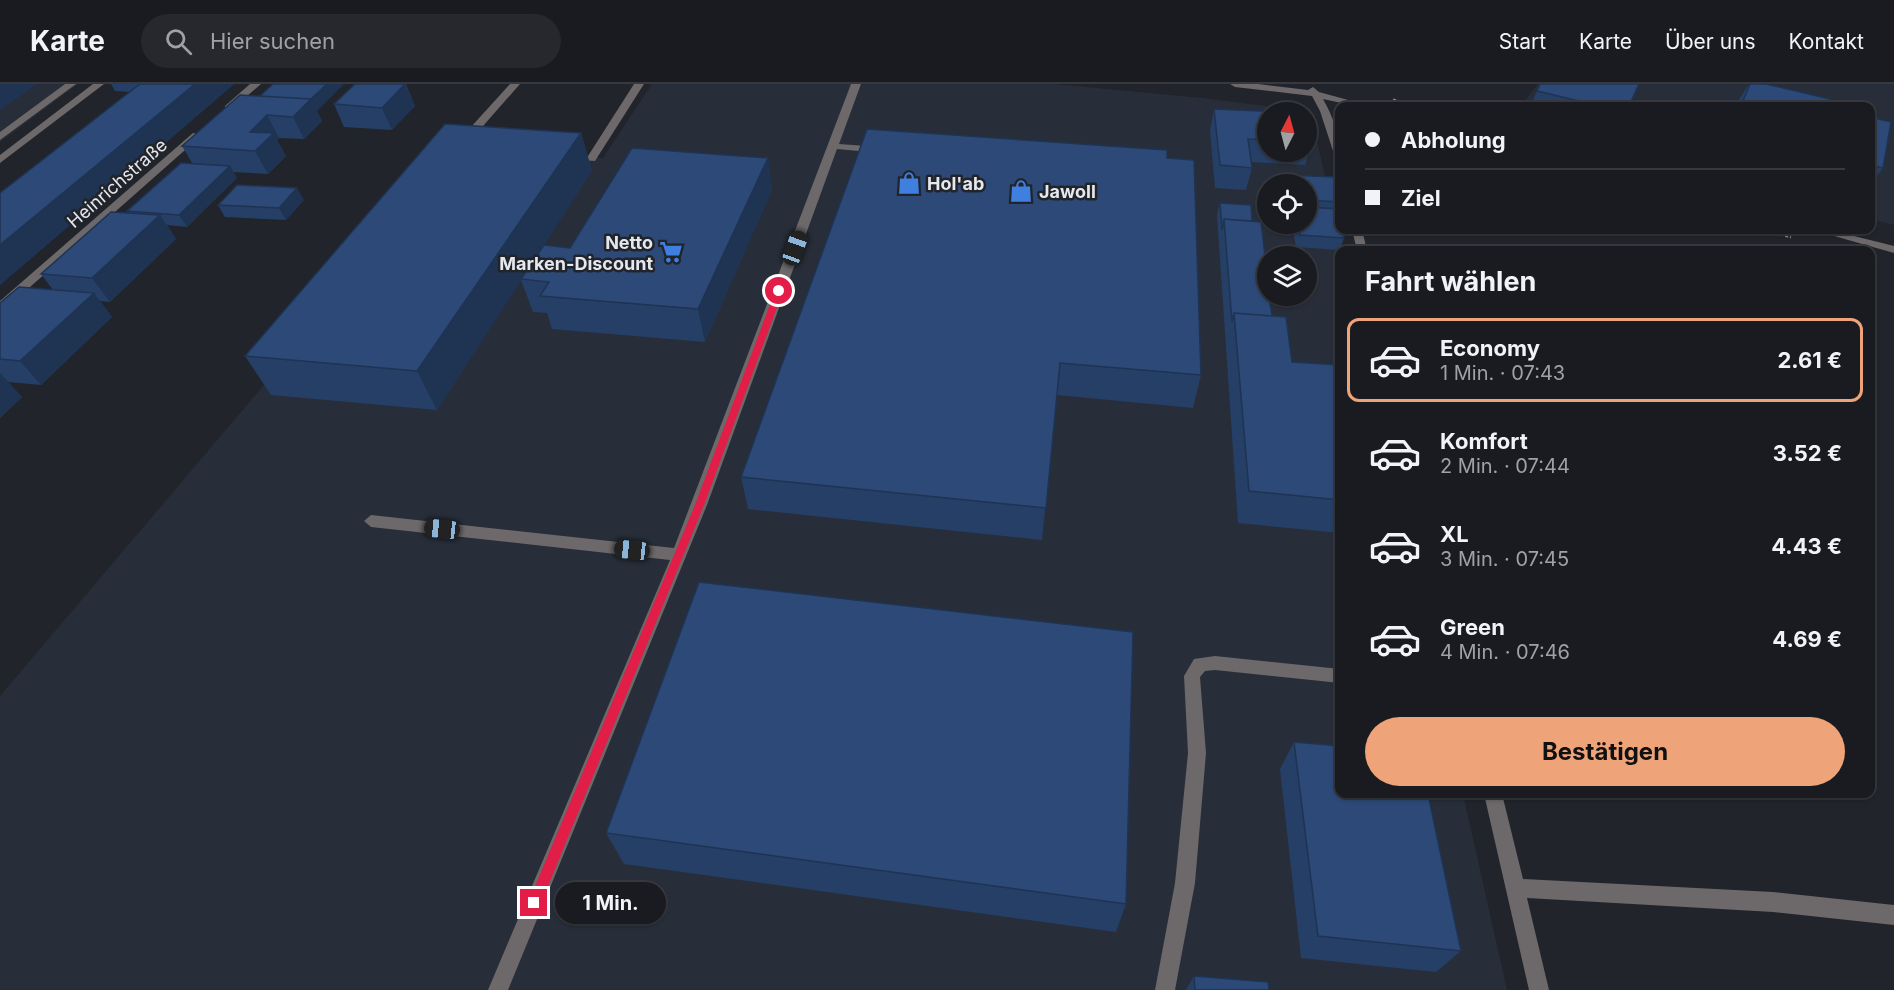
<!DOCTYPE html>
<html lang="de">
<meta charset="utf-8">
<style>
:root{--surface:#191b20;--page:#26282d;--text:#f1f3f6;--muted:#9fa1a5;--line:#37393e;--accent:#efa378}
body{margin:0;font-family:Inter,sans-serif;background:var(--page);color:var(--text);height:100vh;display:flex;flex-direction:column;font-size:22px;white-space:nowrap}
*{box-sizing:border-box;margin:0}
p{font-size:20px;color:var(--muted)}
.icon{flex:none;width:33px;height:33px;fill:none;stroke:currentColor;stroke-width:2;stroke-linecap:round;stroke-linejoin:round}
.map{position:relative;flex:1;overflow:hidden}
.sheet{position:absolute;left:1335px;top:162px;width:540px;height:552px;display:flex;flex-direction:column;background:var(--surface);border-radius:12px;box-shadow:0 2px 4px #0004,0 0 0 2px var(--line)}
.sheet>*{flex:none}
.guide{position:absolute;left:1335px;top:18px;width:540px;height:132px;border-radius:12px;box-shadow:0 2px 4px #0004,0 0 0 2px var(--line);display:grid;align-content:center;height:132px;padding:0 30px;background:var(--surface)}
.needle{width:39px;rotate:6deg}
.buttons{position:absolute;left:1257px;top:18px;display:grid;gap:12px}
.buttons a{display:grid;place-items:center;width:60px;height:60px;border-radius:50%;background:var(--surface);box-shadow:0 2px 4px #0004,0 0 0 2px var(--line);font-size:30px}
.end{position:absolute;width:27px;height:27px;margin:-14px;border:8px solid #e11d48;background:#fff;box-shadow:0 0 0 3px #fff}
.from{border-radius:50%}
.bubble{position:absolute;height:42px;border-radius:21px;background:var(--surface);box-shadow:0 2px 4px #0004,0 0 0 2px var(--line);font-size:20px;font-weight:700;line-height:42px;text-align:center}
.car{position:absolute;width:18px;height:36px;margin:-18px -9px;border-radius:8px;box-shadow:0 0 4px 2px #0007;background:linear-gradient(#222 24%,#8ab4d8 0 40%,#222 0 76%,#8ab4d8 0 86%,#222 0)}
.guide b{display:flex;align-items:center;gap:21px;height:57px;font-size:22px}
.guide b+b{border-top:2px solid var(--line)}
.guide i{width:15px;height:15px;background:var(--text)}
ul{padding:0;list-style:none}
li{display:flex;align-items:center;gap:18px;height:84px;margin:0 12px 9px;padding:0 18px;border:3px solid transparent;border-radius:12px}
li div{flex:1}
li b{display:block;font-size:22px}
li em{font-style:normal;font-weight:700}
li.active{border-color:var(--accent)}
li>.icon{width:54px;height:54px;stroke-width:1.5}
h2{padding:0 30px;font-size:27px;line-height:72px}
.primary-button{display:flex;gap:12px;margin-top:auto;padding:12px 30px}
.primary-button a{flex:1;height:69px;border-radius:36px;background:var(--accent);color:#111;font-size:24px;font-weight:700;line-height:69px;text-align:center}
header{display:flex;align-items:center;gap:36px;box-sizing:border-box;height:84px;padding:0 30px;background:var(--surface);border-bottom:2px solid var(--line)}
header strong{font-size:28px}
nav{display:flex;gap:33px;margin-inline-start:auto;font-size:21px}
.search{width:420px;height:54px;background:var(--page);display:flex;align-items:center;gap:15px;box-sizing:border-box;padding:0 21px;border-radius:33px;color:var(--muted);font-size:22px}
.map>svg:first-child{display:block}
.built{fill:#272e39;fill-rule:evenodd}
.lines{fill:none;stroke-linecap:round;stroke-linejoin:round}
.path{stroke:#86898e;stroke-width:3;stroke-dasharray:3 2;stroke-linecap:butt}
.minor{fill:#6d6869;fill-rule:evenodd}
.wall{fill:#263f66}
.shaded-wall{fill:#1f3353}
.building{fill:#2c4977;stroke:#1f3353;stroke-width:1.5}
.route{fill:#e11d48}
.labels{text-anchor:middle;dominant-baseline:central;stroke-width:5;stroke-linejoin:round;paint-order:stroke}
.far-street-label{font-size:18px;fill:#e5e8ec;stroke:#21242a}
.far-poi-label{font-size:18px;font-weight:bold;fill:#e5e8ec;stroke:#21242a;text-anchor:start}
</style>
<header>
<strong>Karte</strong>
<div class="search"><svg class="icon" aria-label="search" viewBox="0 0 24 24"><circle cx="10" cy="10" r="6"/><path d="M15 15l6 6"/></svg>Hier suchen</div>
<nav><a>Start</a><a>Karte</a><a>Über uns</a><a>Kontakt</a></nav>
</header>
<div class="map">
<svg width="1894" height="906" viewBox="0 0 1894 906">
<rect width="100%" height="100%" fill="#21242a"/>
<path class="built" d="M 0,0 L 78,0 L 0,58 Z
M 652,0 L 1054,0 L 1202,14 L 1283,24 L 1292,28 L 1268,28 L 1268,68 L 1306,68 L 1307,37 L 1314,44 L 1342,166 L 1340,166 L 1340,710 L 1463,710 L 1507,906 L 0,906 L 0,612 L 465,64 L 603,74 ZM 1268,100 L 1306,100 L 1306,140 L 1268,140 ZM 1268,172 L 1306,172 L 1306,212 L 1268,212 Z
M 1538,0 L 1894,0 L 1894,141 L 1871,135 L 1870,22 L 1521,22 Z"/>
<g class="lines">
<path class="path" d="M 1393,16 L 1416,22
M 1766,146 L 1791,153"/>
<path class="minor" d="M 65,0 L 76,0 L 0,56 L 0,48 Z
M 93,0 L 104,0 L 0,79 L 0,71 Z
M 250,0 L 261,0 L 231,26 L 225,26 L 225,22 Z
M 510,0 L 520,0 L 469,58 L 461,58 L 461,54 Z
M 634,0 L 644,0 L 595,77 L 565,75 L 565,71 L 588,72 Z
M 851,0 L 861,0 L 839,60 L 880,63 L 885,66 L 880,69 L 837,65 L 707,421 L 508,906 L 488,906 L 670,476 L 371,443 L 364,437 L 371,431 L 674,464 Z
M 1230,0 L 1258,0 L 1308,6 L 1313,3 L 1319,8 L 1370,22 L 1355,22 L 1323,15 C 1334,34 1340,53 1340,76 L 1335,73 L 1320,27 L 1312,12 L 1235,3 Z
M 193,49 L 202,51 L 4,226 L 0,227 L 0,217 Z
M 1352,146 L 1362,146 L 1367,166 L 1357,166 Z
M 1813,146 L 1830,146 L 1894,162 L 1894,169 Z
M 1215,572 L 1340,585 L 1340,599 L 1215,586 L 1205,587 L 1200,593 L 1206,669 L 1195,799 L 1175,906 L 1155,906 L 1175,799 L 1188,669 L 1184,592 L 1194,575 Z
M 1484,710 L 1502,710 L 1523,795 L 1773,808 L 1894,821 L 1894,841 L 1773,828 L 1527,814 L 1549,906 L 1529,906 Z"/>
</g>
<path class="wall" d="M 111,0 L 234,0 L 0,201 L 0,109 L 130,8 L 115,7 Z
M 355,0 L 406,0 L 415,22 L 392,46 L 344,43 L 334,20 Z
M 1749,0 L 1766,0 L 1859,22 L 1735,22 Z
M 1537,7 L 1629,22 L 1530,22 Z
M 240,11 L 317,27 L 322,37 L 304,55 L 279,54 L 277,56 L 286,72 L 268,90 L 233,88 L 237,94 L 187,143 L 167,141 L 176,155 L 110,218 L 100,217 L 112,233 L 41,301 L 8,298 L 22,313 L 0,334 L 0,219 L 53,206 L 41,190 L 129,129 L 127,127 L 192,79 L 182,62 Z
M 1214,25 L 1268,28 L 1268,68 L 1306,68 L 1306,35 L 1312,59 L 1305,81 L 1251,78 L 1252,84 L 1246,106 L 1215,104 L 1210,47 Z
M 1870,33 L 1883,84 L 1870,101 Z
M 581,49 L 592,87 L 541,165 L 570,164 L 768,74 L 772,106 L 705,258 L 552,245 L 547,229 L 533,228 L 521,196 L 437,326 L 271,311 L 245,272 Z
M 1167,74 L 1201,291 L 1193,324 L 1057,311 L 1042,456 L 748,425 L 741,393 Z
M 1289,91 L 1340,116 L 1338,125 L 1344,154 L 1340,166 L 1296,163 L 1292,140 L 1306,140 L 1306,100 L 1286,100 Z
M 304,116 L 286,136 L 225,133 L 218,121 Z
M 1220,119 L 1252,137 L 1272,232 L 1292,278 L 1340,281 L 1340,449 L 1238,439 L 1217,131 Z
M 1294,658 L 1461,867 L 1436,888 L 1301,874 L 1280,685 Z
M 606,749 L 1126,820 L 1116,848 L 624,780 Z
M 1194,892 L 1269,906 L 1186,906 Z"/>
<path class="shaded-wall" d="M 0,0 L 37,0 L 0,26 Z
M 195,0 L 234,0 L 0,201 L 0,161 Z
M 327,0 L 344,0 L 317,27 L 322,37 L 304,55 L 293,33 Z
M 405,0 L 415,22 L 392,46 L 382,24 Z
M 267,31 L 279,54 L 277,56 L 286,72 L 268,90 L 255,67 L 250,48 Z
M 581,49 L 592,87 L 437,326 L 417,287 Z
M 768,74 L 772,106 L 705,258 L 698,225 Z
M 230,82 L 237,94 L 187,143 L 179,131 Z
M 297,104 L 304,116 L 286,136 L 279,124 Z
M 160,131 L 176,155 L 110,218 L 92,194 Z
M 94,209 L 112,233 L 41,301 L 20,277 Z
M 0,289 L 22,313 L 0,334 Z"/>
<path class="building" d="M 140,0 L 195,0 L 0,161 L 0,109 Z
M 273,0 L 327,0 L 311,15 L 260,12 Z
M 355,0 L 405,0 L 382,24 L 334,20 Z
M 1540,0 L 1639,0 L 1629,22 L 1600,22 L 1537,7 Z
M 1750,0 L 1766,0 L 1859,22 L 1741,22 Z
M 240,11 L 311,15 L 293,33 L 267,31 L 250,48 L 274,49 L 255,67 L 182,62 Z
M 1214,25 L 1283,28 L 1268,28 L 1268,56 L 1248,55 L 1252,84 L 1220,81 Z
M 1870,33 L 1891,38 L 1883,84 L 1870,81 Z
M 1306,35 L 1312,59 L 1306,58 Z
M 445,40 L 581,49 L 417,287 L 245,272 Z
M 867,45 L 1167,66 L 1167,74 L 1194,76 L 1201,291 L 1060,279 L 1046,424 L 741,393 Z
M 632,64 L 768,74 L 698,225 L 540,212 L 549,198 L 521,195 L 544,161 L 570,164 Z
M 181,79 L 230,82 L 179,131 L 127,127 Z
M 1289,91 L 1334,93 L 1340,118 L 1306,116 L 1306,100 L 1290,100 Z
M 237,101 L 297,104 L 279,124 L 218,121 Z
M 1220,119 L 1251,121 L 1252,137 L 1224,135 L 1222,146 Z
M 1306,123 L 1339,125 L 1340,130 L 1340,146 L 1343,146 L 1344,154 L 1300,151 L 1298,140 L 1306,140 Z
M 111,128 L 160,131 L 92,194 L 41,190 Z
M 1224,135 L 1261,138 L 1268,197 L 1268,212 L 1269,212 L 1272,232 L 1234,229 L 1232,238 Z
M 19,203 L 94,209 L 20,277 L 0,275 L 0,219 Z
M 1234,229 L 1286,233 L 1292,278 L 1340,281 L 1340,416 L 1249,407 Z
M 699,498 L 1133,548 L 1126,820 L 606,749 Z
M 1294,658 L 1340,662 L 1340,710 L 1428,710 L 1461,867 L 1318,852 Z
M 1194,892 L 1268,898 L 1269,906 L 1195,906 Z"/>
<path class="route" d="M 779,204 L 783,207 L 704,421 L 539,824 L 534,825 L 528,819 L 695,421 L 775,207 Z"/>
<defs>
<g id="shop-bare" transform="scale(1.8)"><path d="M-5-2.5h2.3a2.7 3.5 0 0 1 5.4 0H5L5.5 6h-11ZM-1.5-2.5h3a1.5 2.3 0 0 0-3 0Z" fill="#3f7fe0" stroke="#21242a" stroke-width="2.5" paint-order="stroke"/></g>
<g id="supermarket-bare" transform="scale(1.8)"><path d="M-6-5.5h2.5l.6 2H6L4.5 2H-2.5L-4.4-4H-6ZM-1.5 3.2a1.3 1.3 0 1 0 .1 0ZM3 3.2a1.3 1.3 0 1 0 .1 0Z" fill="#3f7fe0" stroke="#21242a" stroke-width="2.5" paint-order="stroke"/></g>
</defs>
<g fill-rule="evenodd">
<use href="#shop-bare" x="909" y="99"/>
<use href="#shop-bare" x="1021" y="107"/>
<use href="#supermarket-bare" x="671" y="168"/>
</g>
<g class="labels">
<g class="far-street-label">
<text transform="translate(117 99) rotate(-41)">Heinrichstraße</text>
</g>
<g class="far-poi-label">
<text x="927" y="99">Hol'ab</text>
<text x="1039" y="107">Jawoll</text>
<text x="653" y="158" text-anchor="end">Netto<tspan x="653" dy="21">Marken-Discount</tspan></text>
</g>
</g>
</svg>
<div class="buttons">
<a><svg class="needle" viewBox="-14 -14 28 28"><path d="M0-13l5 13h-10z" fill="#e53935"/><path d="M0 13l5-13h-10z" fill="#9fa1a5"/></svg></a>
<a><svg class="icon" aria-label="locate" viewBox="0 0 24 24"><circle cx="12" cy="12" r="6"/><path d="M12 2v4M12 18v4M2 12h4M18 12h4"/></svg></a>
<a><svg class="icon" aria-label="layers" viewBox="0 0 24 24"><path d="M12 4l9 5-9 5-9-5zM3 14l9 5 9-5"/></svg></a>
</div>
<i class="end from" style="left:779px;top:207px"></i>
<i class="end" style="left:534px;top:819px"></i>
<div class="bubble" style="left:555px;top:798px;width:111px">1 Min.</div>
<i class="car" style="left:795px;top:164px;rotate:20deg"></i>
<i class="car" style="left:442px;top:445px;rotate:276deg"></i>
<i class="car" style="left:632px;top:466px;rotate:276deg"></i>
<div class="guide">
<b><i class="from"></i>Abholung</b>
<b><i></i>Ziel</b>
</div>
<section class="sheet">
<h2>Fahrt wählen</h2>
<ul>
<li class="active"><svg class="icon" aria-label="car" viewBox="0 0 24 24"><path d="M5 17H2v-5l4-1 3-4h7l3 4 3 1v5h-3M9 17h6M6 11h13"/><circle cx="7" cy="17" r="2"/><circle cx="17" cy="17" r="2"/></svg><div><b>Economy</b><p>1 Min. · 07:43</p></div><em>2.61 €</em></li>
<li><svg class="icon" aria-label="car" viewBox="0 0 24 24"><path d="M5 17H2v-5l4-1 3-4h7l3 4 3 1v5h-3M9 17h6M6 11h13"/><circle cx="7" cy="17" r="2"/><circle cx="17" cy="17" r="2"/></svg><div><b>Komfort</b><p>2 Min. · 07:44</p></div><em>3.52 €</em></li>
<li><svg class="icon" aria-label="car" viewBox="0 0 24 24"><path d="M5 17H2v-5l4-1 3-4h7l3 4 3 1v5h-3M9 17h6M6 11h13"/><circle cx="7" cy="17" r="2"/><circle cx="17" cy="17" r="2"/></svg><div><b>XL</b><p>3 Min. · 07:45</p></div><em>4.43 €</em></li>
<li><svg class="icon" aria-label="car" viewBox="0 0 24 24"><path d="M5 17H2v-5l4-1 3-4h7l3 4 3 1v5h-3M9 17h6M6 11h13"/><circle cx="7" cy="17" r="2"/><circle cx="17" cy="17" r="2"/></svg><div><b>Green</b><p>4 Min. · 07:46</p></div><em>4.69 €</em></li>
</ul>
<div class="primary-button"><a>Bestätigen</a></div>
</section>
</div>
